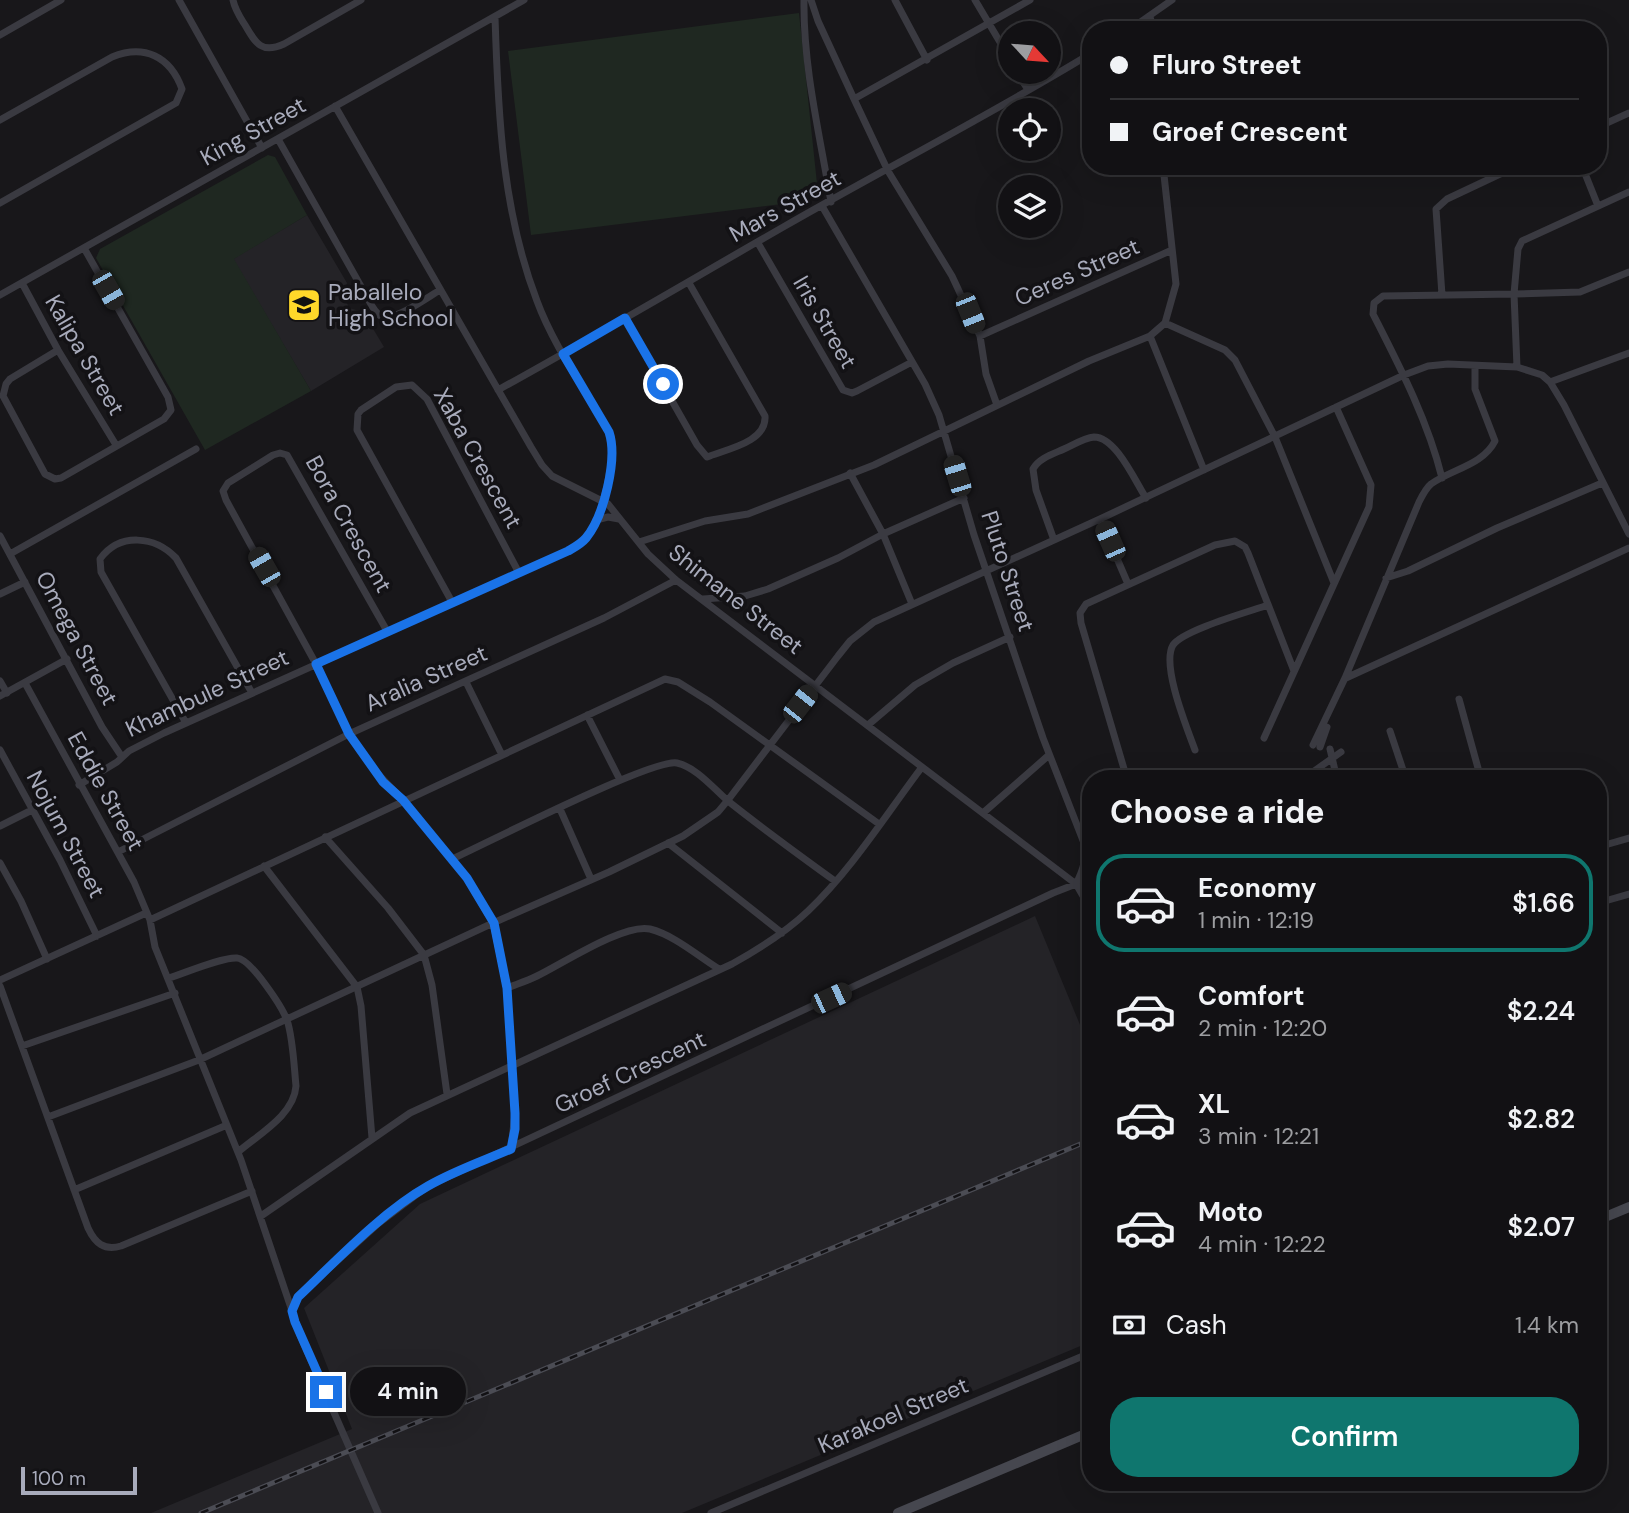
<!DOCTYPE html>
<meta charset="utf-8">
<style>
:root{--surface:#121114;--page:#1f1f22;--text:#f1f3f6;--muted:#9c9da0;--line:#313134;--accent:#0f766e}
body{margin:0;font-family:"DM Sans",sans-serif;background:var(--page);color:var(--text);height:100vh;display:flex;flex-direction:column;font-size:26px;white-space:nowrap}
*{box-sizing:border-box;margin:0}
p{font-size:23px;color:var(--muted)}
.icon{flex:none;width:38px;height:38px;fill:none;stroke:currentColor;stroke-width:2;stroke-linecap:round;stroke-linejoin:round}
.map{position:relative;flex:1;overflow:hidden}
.sheet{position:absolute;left:1082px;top:770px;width:525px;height:721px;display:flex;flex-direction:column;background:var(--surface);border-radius:28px;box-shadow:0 7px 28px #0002,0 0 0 2px var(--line)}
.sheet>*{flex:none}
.top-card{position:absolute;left:1082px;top:21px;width:525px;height:154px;border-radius:28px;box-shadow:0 7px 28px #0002,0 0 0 2px var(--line);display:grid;align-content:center;height:154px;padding:0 28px;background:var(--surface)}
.needle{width:46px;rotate:116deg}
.tools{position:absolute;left:998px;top:21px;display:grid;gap:14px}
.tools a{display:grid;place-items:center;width:63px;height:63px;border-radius:50%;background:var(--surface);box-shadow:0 7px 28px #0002,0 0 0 2px var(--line);font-size:35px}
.scale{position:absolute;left:21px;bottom:18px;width:116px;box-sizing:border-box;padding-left:7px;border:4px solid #a8abbb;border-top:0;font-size:19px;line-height:24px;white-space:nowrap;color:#a8abbb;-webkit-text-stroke:5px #131215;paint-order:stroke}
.end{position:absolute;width:32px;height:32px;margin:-16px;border:9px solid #1a73e8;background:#fff;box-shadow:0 0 0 4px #fff}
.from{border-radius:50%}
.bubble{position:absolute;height:49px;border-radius:24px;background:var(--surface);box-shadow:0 7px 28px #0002,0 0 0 2px var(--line);font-size:23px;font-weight:600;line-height:49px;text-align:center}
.car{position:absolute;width:21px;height:42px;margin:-21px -10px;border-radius:9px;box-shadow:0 0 5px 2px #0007;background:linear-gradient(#222 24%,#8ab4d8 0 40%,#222 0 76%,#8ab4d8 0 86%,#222 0)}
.top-card b{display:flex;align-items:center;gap:24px;height:66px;font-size:26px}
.top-card b+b{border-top:2px solid var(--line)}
.top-card i{width:18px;height:18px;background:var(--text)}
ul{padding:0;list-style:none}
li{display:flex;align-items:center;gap:21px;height:98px;margin:0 14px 10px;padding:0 14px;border:4px solid transparent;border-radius:28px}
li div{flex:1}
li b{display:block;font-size:26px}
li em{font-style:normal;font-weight:600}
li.selected{border-color:var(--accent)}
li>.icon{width:63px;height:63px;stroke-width:1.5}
h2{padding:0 28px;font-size:32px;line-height:84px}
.pay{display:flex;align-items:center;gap:18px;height:77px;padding:0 28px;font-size:26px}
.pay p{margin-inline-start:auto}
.button{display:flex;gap:14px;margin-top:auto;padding:14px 28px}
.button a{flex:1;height:80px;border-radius:28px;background:var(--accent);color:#fff;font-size:28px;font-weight:600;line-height:80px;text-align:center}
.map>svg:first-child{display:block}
.built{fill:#242327}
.green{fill:#1f2821}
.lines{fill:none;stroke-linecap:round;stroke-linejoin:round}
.street{stroke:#3a3a41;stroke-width:7}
.secondary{stroke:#46474f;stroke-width:10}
.rail-casing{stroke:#4b4c54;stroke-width:5}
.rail{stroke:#131215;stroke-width:2.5;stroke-dasharray:8;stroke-linecap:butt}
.route{stroke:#1a73e8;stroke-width:9}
.labels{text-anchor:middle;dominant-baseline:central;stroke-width:7;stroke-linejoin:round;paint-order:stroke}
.street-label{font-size:23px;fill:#a8abbb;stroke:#131215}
.poi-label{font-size:23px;fill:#a8abbb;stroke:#131215;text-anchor:start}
</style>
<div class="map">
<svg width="1629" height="1513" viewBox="0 0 1629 1513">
<rect width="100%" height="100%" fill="#18171a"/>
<path class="built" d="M 307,215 L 347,283 L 344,296 L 349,308 L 363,312 L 384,347 L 311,391 L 233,259 Z
M 1035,916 L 1090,1049 L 1090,1342 L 682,1513 L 151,1513 L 352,1429 L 304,1308 L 420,1204 Z"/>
<path class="green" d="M 799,13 L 818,193 L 806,201 L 531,235 L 508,51 Z
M 268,155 L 275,157 L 307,215 L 234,259 L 311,391 L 205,450 L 96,258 L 100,249 Z"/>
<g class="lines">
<path class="street" d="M 179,0 L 262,148
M 233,0 C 235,10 240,17 245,25 C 256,44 262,54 284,44 L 361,0
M 804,0 C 803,67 820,136 831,202
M 811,0 L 818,21 L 854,99 L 1030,0
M 895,0 L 927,60
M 975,0 L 1010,59
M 1150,17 L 1154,30
M 1129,30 L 1172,0
M 0,35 L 61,0
M 1017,72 L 1028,90
M 854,99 L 888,171 L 952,276 L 980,336 L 1172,250
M 335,106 L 531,447 L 542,465 L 552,476 L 608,504 L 648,554 L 676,580 L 1076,884 C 1083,870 1087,859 1084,843 L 1043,738 L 974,535 L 939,415 L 925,384 L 822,206
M 0,120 L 112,57 C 144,44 170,56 182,89 L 176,103 L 0,203
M 1598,127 L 1629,113
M 278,139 L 372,306 C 375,311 378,316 384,317 C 398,319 428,297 440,290
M 1163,166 L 1176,284 L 1165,323 L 1150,336 L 1204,470
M 1582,166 L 1598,206
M 1629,192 L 1522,241 L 1518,249 L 1514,294 L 1580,292 L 1629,272
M 758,243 L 843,390 L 852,393 L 857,391 L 912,362
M 22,283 L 58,350 L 116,445
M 0,295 L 524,0
M 1442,295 L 1436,209 L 1447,199 L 1517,166
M 625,318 L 697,445 L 707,457 C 727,449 767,442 765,416 L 689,283
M 1165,323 L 1225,350 L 1235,360 L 1275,437 L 1334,583
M 980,336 L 986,374 L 997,405
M 58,350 L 10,379 L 6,384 L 3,396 L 45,474 L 55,479 L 61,478 L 164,419 L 171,410 L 168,397 L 84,248
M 1550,382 L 1629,353
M 498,390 C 594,337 689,281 785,226 C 886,168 990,115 1090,54
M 850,473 L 883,534 L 912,604
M 1442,478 C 1428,421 1400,367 1373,314 L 1374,303 L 1383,296 L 1514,294 L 1517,367
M 1100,519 L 1128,584
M 596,520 L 608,517 L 619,519
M 0,536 L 102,727 L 122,757
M 1054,540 L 1036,490 L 1033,469 C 1039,458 1053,454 1064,449 C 1073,445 1084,438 1094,437 C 1116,437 1135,481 1146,498
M 639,542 L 705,521 L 748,514 L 874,465 L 1089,361 L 1150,336
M 10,554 L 196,449
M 1386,578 L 1408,571 L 1497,528 L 1602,483
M 0,594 L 25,582
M 703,599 L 745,596 L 768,589 L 838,558 L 883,534 L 964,498
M 452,602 L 357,430 L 358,414 L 361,410 L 396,387 L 412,385 L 427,399 L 519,573
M 387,631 L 287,455 L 280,453 L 273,455 L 228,483 L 223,491 L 226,500 L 316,664 L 349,734 L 375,771 L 403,800 L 467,878 L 493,923 L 507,988 L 515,1113 L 511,1149
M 1346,678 L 1629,548
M 0,681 L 7,693
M 466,682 L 502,755
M 25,683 L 134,882 L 150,920 L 155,947 L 241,1160 L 291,1308
M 0,696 L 67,659
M 1459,699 L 1481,779
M 587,715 L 620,780
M 186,723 L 101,572 L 100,559 C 120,532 155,536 176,558 L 252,693
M 868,725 L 915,685 L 953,663 L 1010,637
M 1390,731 L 1406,779
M 1264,738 L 1369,507 L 1371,485 L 1336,407
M 1313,745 L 1345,678 L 1419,502 C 1422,496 1426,488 1431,484 C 1452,469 1483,465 1495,441 L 1475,389 L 1475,366
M 1320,747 L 1327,727
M 1330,749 L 1337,779
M 0,750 L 60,860 L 97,936
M 1195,750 C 1187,728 1161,665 1173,645 C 1183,630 1248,612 1268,605
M 1127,779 L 1081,623 L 1080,613 L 1086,604 L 1215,545 L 1235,541 L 1245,547 L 1248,553 L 1294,671
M 1303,779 L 1341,752
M 79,785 L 117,762 L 129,751 L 164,733 L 568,551 C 575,547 581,544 586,538 C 603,517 617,457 609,432 C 585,389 554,347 537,301 C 502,210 498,113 495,17
M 560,809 L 591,879
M 983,813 L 1049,755
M 0,826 L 32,810
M 325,837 L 388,908 L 424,955 L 432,985 L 447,1094
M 668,843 L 782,933
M 1598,847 L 1629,838
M 118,852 L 349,734 L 604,618 L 676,580
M 452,859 C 485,844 653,758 677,763 C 696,767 714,789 728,801 C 763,829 799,855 835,881
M 0,863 L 21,901 L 47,959
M 264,866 L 357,987 L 361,1006 L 372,1138
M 1598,903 L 1629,894
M 150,920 L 665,679 L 678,682 L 710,702 L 879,824
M 169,978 C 185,973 222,957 237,958 C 251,959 282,1007 287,1020 C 293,1038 294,1066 296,1086 C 294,1115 259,1134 238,1152
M 0,980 L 146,913
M 0,986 L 88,1228 C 95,1243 104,1251 121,1246 L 252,1191
M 507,988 C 517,984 527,981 537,976 C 562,964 624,923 650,929 C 674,935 698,956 719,969
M 22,1046 L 175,993
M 48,1117 L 199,1060 L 493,923 L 609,872 L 683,836 L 718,812 L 728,800 L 838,656 L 850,641 L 874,622 L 1100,519 L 1404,375 L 1428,366 L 1448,364 L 1517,367 L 1542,375 L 1550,382 L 1564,405 L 1629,534
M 74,1190 L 227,1125
M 261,1216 L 410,1113 L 732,964 C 759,949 785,933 808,911 C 852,869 885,816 922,767
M 378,1513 L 300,1335 L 292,1311 L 297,1297 L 379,1223 L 428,1186 L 1053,893 L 1076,884 L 1090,908
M 711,1513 L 1090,1353"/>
<path class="secondary" d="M 1598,1220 L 1629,1207
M 898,1513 L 1090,1432"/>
<g class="rail-casing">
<path id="rail" d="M 201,1513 L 1090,1140"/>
</g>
<use href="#rail" class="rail"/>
</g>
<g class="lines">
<path class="route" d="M 326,1392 L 295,1322 L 292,1311 L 298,1297 C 336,1261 382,1212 428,1186 C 454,1171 483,1161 511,1149 L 515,1129 L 515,1113 L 507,988 L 494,923 L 467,878 L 403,800 L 383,782 L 349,734 L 316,664 L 568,551 C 575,547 581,544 586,538 C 604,516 618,459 609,432 L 563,354 L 625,318 L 663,384"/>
</g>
<defs>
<g id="school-square" transform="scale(1.75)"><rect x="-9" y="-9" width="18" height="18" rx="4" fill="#ffd82a" stroke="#131215"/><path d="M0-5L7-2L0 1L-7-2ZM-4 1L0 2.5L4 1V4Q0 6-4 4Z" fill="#111"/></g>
</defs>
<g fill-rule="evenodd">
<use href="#school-square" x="304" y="305"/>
</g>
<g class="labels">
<g class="street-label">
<text transform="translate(253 131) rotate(-29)">King Street</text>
<text transform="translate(785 206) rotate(-29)">Mars Street</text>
<text transform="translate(1077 272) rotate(-24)">Ceres Street</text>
<text transform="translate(825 322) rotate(60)">Iris Street</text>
<text transform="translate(85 355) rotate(60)">Kalipa Street</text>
<text transform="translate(478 458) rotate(61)">Xaba Crescent</text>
<text transform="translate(349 524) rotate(61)">Bora Crescent</text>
<text transform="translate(1008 571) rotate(72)">Pluto Street</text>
<text transform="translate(736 599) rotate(38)">Shimane Street</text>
<text transform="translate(77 638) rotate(62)">Omega Street</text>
<text transform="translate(426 678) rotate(-24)">Aralia Street</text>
<text transform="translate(207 693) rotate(-25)">Khambule Street</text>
<text transform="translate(106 791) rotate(61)">Eddie Street</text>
<text transform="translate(66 834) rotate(62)">Nojum Street</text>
<text transform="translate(630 1072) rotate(-25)">Groef Crescent</text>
<text transform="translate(893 1415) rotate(-23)">Karakoel Street</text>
</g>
<g class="poi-label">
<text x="328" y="292">Paballelo<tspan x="328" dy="26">High School</tspan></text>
</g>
</g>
</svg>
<div class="tools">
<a><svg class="needle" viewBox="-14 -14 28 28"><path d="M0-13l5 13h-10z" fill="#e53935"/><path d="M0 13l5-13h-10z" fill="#9c9da0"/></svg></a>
<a><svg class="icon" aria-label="locate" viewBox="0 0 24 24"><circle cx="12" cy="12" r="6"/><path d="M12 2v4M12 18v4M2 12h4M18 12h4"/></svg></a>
<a><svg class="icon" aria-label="layers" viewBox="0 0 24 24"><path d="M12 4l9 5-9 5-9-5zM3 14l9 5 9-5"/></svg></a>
</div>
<div class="scale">100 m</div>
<i class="end from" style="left:663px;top:384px"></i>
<i class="end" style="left:326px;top:1392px"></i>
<div class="bubble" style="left:350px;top:1367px;width:116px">4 min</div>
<i class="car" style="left:108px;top:290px;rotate:150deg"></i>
<i class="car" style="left:970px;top:313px;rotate:158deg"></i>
<i class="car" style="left:957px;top:476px;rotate:343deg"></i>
<i class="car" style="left:1110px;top:541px;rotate:336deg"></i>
<i class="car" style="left:264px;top:567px;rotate:330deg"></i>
<i class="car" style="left:800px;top:704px;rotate:38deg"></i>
<i class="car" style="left:831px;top:998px;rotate:65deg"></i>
<div class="top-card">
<b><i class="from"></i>Fluro Street</b>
<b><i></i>Groef Crescent</b>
</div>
<section class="sheet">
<h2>Choose a ride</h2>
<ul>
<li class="selected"><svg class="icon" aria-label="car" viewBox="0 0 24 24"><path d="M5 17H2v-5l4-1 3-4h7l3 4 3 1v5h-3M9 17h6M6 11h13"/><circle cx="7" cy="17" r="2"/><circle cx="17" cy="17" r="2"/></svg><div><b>Economy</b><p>1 min · 12:19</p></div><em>$1.66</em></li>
<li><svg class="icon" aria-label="car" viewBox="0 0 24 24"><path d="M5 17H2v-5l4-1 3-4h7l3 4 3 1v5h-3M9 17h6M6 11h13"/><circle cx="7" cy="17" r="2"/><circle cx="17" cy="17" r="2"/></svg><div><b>Comfort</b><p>2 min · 12:20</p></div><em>$2.24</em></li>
<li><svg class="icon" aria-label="car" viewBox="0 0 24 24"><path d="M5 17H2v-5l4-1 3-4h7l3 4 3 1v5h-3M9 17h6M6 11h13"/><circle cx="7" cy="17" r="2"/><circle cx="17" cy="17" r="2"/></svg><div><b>XL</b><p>3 min · 12:21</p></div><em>$2.82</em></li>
<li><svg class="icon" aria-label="car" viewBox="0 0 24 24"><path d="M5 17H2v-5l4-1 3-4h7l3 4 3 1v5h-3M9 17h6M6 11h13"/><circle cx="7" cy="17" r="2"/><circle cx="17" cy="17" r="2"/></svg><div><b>Moto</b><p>4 min · 12:22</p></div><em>$2.07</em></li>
</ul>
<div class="pay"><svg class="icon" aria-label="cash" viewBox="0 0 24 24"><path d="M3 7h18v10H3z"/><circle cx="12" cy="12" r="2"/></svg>Cash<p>1.4 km</p></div>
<div class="button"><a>Confirm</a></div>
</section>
</div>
